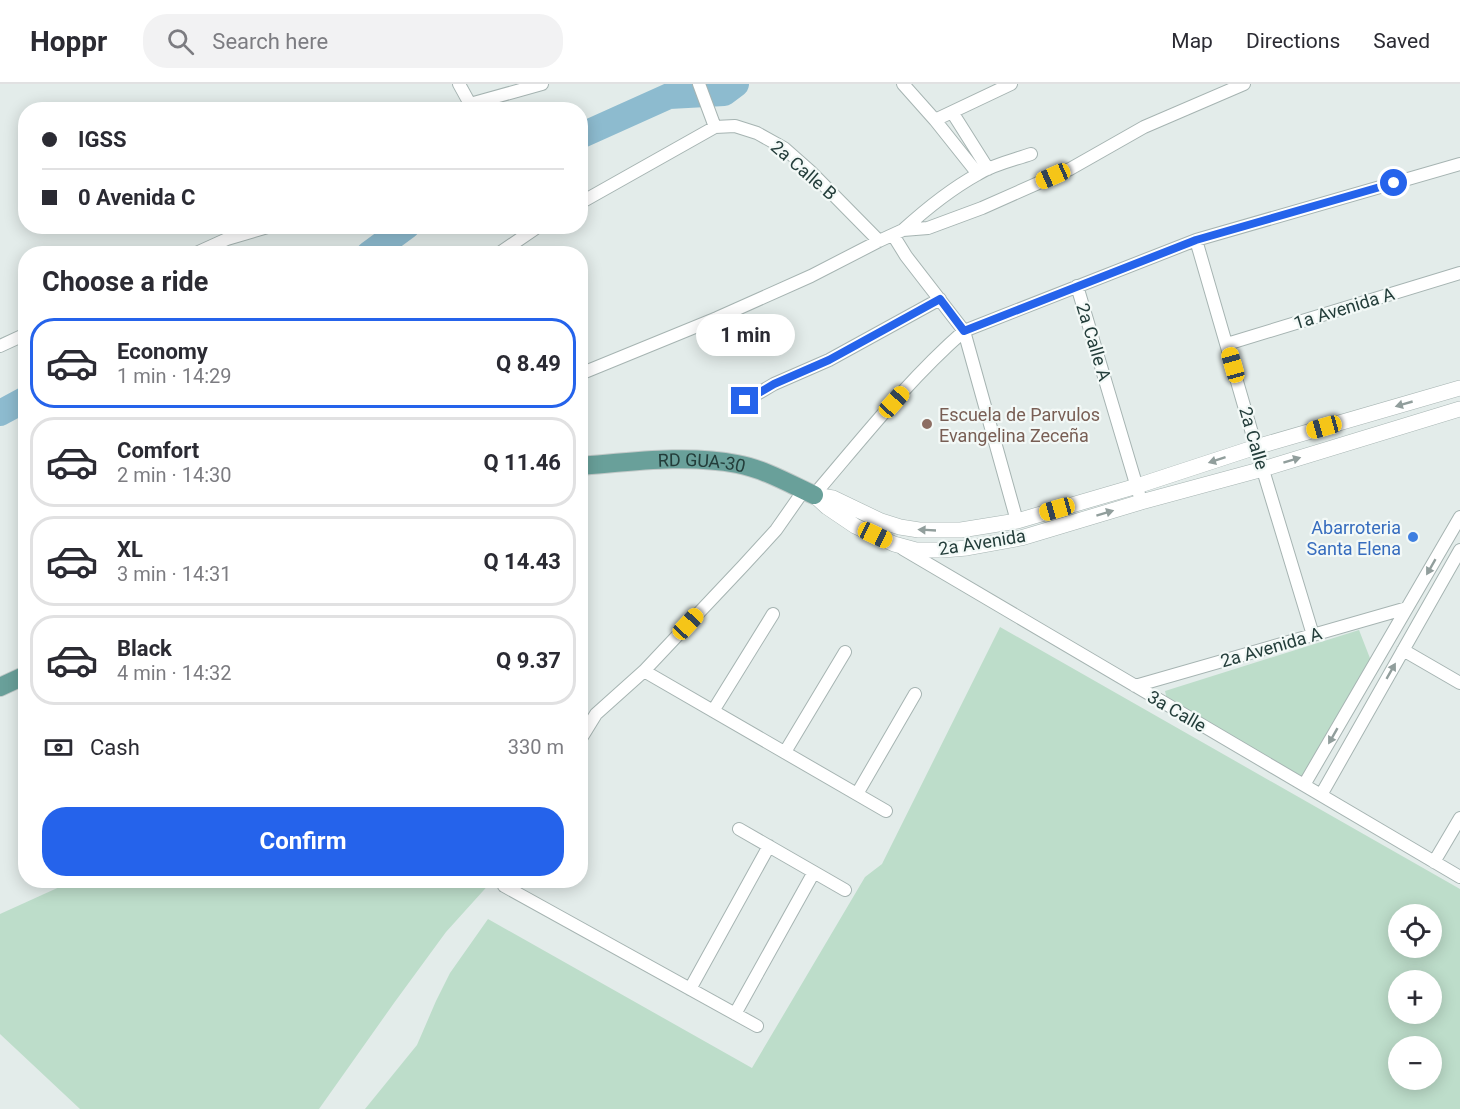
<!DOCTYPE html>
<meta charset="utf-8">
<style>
:root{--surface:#fff;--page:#f2f2f3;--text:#2b2b33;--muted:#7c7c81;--line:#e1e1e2;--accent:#2563eb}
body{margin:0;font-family:Roboto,sans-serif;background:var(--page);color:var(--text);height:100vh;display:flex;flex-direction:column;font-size:22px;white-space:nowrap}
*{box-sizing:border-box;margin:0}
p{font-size:20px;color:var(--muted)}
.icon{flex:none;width:33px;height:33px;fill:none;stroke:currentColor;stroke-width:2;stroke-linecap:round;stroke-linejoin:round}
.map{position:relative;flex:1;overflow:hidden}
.sheet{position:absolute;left:18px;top:162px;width:570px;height:642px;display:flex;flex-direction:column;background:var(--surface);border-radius:24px;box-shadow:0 3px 15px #0003}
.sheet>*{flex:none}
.banner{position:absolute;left:18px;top:18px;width:570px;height:132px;border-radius:24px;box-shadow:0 3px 15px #0003;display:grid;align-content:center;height:132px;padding:0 24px;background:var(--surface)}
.fabs{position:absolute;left:1388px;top:820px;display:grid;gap:12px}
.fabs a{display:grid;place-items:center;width:54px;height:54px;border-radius:50%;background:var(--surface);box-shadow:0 3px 15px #0003;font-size:30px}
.end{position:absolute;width:27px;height:27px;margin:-14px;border:8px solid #2563eb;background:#fff;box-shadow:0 0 0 3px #fff}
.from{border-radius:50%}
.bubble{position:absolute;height:42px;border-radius:21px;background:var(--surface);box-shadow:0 3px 15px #0003;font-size:20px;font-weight:700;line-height:42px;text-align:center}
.car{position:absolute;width:18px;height:36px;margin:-18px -9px;border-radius:8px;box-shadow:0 0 4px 2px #0007;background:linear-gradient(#f5c518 24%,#345 0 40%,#f5c518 0 76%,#345 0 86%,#f5c518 0)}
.banner b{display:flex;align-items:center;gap:21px;height:57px;font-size:22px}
.banner b+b{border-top:2px solid var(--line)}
.banner i{width:15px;height:15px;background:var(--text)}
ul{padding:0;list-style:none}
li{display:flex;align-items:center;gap:18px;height:90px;margin:0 12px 9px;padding:0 12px;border:3px solid var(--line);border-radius:24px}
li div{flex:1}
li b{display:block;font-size:22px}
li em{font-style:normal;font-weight:700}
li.selected{border-color:var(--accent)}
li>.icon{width:54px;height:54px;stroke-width:1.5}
h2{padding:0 24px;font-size:27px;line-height:72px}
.pay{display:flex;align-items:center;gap:15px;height:66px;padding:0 24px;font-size:22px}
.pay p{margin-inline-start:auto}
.primary-button{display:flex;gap:12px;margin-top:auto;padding:12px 24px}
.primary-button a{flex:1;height:69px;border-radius:24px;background:var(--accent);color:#fff;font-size:24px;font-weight:700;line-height:69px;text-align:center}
header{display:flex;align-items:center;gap:36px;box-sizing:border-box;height:84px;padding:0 30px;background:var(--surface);border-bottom:2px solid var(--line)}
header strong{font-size:28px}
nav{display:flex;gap:33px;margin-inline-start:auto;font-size:21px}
.search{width:420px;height:54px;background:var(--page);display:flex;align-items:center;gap:15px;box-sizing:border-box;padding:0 21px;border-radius:24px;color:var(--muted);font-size:22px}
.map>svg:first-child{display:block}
.green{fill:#bdddca;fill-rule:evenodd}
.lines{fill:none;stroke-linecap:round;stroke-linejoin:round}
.river{stroke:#8dbbcf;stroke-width:26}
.minor-casing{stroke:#a6b4b2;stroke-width:14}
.tertiary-casing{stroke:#a6b4b2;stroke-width:16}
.primary-casing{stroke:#c1c9c8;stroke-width:20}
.minor{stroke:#fff;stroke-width:12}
.tertiary{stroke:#fff;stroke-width:15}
.primary{stroke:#69a09a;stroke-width:18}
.oneway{fill:#919e9c}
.route{stroke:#2563eb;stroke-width:8}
.education-dot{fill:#8d6e63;stroke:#f3f9f7;stroke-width:2}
.shop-dot{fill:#3f7fe0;stroke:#f3f9f7;stroke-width:2}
.labels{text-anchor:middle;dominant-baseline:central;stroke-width:4.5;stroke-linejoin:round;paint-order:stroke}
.street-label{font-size:18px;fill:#233d3a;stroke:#f3f9f7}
.education-label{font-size:18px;fill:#785e54;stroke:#f3f9f7;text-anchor:start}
.shop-label{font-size:18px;fill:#366cbe;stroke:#f3f9f7;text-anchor:end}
</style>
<header>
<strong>Hoppr</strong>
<div class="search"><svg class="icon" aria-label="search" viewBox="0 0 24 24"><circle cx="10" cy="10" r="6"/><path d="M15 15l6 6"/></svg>Search here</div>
<nav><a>Map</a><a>Directions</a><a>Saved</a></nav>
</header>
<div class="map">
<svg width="1460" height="1025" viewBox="0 0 1460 1025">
<rect width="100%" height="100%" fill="#e3ecea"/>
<path class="green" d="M 1000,543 L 1460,805 L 1460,1025 L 365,1025 L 417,961 L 436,917 L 450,889 L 488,835 L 752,984 L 865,793 L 882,780 ZM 1398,831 L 1431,831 L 1431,864 L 1398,864 ZM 1398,897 L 1431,897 L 1431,930 L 1398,930 ZM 1398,963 L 1431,963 L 1431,996 L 1398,996 Z
M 1359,546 L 1373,582 L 1304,694 L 1168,620 L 1165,607 Z
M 75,796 L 492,796 L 492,797 L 446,848 L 394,919 L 319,1025 L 80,1025 L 0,950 L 0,830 Z"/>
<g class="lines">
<path class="river" d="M 580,52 L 669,12 L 724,9 L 736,0
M 369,170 L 407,142
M 0,329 L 26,315"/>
<g class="minor-casing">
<path id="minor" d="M 459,0 L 470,20
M 699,0 L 715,43
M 903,0 L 935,36 L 978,90
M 460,26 L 470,20 L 542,0
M 952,28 L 988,85
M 935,36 L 1011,0
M 580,119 L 715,43 L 735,42 L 757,49 L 784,64 L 810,87 L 879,157
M 903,146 C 926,125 951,105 978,90 C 994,80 1014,76 1031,70
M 893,151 L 906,172 L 964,247 L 1017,437
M 1196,156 L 1256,363 L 1313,551
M 194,170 L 227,155 L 271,142
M 498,170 L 539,142
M 1077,202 L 1139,410
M 1227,260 L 1460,189
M 0,262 L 26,250
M 580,290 L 717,234 L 811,192 L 879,157 L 903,146 L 928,144 L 982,124 L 1070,85 L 1144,43 L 1244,0
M 745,317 L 774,300 L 829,276 L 940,215
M 814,411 C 862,355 908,296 964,247 L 1196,156 L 1460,80
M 903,465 L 1460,793
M 1403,566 L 1460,599
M 644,587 L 886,727
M 1135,602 L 1407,524
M 713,627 L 773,530
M 580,656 L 596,630 L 644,587 L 743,482 L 776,446 L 804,406
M 785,668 L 845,568
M 1304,701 L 1460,433
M 857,710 L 915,610
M 1321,711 L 1460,466
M 739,745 L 845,806
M 1434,778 L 1460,734
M 509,796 L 504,802 L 757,942
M 690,905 L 769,762
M 735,930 L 814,788"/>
</g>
<g class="tertiary-casing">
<path id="tertiary" d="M 814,411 L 827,423 L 855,442 L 894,460 L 916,466 L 943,466 L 967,464 L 1021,454 L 1141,418 L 1263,385 L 1460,325
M 814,411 L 833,414 L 881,437 L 900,443 L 919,446 L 961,446 L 1017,437 L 1137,402 L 1256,363 L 1460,304"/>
</g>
<g class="primary-casing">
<g id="primary">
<path id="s1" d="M 580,382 C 631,378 687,370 737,380 C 764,385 790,400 814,411"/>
<path d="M 0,603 L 26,591"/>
</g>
</g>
<use href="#minor" class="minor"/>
<use href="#tertiary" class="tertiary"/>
<use href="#primary" class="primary"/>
</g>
<defs><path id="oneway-solid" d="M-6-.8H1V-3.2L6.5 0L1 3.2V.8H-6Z" transform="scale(1.5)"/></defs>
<g class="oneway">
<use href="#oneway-solid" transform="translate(1404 320) rotate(164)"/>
<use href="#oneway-solid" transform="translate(1217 376) rotate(162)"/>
<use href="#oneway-solid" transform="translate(1292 376) rotate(-17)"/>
<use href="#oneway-solid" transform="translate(1105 429) rotate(-17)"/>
<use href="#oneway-solid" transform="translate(927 446) rotate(-177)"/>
<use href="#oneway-solid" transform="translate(1431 483) rotate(120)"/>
<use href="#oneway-solid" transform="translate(1391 587) rotate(-60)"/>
<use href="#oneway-solid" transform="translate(1333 652) rotate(120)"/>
</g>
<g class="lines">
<path class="route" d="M 745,317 L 774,300 L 829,276 L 940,215 L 964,247 L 1196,156 L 1394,99"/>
</g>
<circle class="education-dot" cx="927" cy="340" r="6"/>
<circle class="shop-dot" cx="1413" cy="453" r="6"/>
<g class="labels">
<g class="street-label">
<text transform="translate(804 86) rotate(41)">2a Calle B</text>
<text transform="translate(1344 224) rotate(-17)">1a Avenida A</text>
<text transform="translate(1094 258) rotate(73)">2a Calle A</text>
<text transform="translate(1254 354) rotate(74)">2a Calle</text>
<text stroke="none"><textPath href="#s1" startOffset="122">RD GUA-30</textPath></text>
<text transform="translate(982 458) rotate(-9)">2a Avenida</text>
<text transform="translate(1271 563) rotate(-16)">2a Avenida A</text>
<text transform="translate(1177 627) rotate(30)">3a Calle</text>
</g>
<g class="education-label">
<text x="939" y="330">Escuela de Parvulos<tspan x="939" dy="21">Evangelina Zeceña</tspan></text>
</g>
<g class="shop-label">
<text x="1401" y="443">Abarroteria<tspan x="1401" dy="21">Santa Elena</tspan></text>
</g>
</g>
</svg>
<div class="fabs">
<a><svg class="icon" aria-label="locate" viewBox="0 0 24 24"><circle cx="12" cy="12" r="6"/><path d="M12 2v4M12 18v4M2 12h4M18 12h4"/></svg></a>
<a>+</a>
<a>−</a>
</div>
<i class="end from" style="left:1394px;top:99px"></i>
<i class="end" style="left:745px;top:317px"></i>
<div class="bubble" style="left:696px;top:230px;width:99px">1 min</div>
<i class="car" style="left:1053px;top:92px;rotate:246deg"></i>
<i class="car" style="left:1233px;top:281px;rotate:344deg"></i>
<i class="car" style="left:894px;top:318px;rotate:42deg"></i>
<i class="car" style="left:1324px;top:343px;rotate:254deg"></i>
<i class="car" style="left:1057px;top:425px;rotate:254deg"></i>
<i class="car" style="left:875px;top:451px;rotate:115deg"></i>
<i class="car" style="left:688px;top:540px;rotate:43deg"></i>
<div class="banner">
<b><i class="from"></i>IGSS</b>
<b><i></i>0 Avenida C</b>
</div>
<section class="sheet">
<h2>Choose a ride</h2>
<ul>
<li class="selected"><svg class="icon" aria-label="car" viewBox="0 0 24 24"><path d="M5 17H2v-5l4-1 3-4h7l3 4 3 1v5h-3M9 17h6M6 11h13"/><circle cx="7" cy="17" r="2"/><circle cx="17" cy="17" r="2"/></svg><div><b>Economy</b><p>1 min · 14:29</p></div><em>Q 8.49</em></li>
<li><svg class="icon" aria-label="car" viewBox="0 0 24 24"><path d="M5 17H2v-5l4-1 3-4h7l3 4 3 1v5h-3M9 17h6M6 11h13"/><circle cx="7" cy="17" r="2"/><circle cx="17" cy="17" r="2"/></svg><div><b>Comfort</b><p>2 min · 14:30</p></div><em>Q 11.46</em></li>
<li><svg class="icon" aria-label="car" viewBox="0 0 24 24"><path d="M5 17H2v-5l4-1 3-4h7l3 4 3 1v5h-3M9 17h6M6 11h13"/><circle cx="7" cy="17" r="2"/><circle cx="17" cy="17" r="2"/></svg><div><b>XL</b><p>3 min · 14:31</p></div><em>Q 14.43</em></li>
<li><svg class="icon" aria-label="car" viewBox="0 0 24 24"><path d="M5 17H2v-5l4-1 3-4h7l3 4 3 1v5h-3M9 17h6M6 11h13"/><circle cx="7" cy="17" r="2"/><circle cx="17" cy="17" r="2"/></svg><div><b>Black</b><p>4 min · 14:32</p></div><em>Q 9.37</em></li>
</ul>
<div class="pay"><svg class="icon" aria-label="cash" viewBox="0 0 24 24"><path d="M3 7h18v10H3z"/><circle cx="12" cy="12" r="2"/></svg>Cash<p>330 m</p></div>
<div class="primary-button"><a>Confirm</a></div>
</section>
</div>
